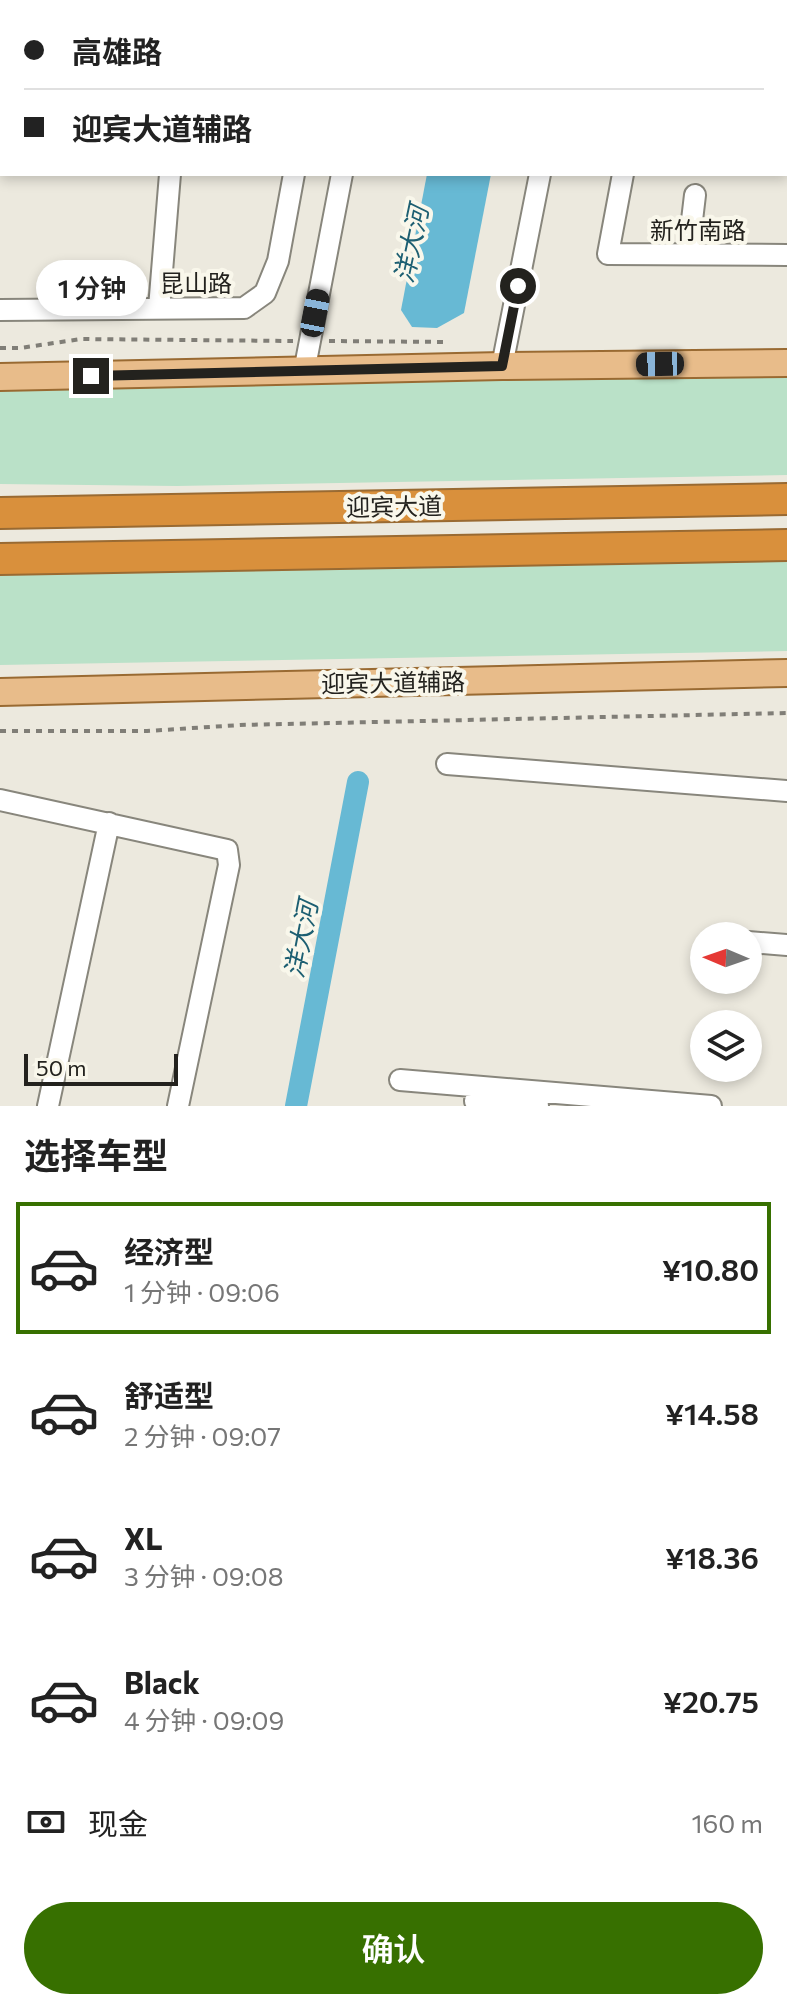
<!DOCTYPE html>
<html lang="zh">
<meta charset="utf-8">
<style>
:root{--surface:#fff;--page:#f6f6f6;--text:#222;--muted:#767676;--line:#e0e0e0;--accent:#377000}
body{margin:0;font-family:Commissioner,"Noto Sans SC",sans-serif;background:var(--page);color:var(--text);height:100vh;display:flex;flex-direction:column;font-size:30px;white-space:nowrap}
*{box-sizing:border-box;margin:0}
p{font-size:26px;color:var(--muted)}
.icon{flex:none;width:44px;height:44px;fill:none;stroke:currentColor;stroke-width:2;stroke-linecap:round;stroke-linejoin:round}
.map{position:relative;height:1106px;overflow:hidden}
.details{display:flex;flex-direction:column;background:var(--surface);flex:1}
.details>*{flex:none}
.banner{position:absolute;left:0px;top:0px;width:788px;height:176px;box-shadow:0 4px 12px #0003;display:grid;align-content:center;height:176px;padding:0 24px;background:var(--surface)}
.needle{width:52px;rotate:272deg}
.fabs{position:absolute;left:690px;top:922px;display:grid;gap:16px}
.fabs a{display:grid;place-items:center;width:72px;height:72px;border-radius:50%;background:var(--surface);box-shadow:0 4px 12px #0003;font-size:40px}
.scale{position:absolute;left:24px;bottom:20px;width:154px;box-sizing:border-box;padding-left:8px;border:4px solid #23221e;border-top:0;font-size:22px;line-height:28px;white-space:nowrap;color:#23221e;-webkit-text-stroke:6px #f9f7eb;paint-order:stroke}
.end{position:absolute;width:36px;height:36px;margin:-18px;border:10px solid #23221e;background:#fff;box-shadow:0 0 0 4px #fff}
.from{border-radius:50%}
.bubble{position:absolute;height:56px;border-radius:28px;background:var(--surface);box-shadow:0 4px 12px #0003;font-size:26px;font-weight:600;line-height:56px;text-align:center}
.car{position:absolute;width:24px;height:48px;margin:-24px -12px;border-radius:10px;box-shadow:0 0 6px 2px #0007;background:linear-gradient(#222 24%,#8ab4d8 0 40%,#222 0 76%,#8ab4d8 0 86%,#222 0)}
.banner b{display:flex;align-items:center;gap:28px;height:76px;font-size:30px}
.banner b+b{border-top:2px solid var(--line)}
.banner i{width:20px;height:20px;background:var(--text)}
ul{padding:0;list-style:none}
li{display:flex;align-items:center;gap:24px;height:132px;margin:0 16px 12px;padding:0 8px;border:4px solid transparent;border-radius:0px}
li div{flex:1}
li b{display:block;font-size:30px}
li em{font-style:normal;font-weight:600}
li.active{border-color:var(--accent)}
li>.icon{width:72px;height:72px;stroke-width:1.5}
h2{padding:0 24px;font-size:36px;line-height:96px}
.pay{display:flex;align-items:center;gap:20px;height:88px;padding:0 24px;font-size:30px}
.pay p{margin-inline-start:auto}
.primary-button{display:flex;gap:16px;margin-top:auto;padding:16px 24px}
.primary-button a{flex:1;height:92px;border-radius:48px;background:var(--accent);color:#fff;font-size:32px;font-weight:600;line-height:92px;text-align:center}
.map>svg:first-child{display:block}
.green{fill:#bae1c8}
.water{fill:#67b9d4}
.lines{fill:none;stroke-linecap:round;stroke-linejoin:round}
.canal{stroke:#67b9d4;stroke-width:22}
.minor-casing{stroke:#88867c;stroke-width:24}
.major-casing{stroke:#996a32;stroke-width:30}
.highway-casing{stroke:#996a32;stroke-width:34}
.path{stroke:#807e77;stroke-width:4;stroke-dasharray:6 6;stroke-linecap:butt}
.minor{stroke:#fff;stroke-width:20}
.major{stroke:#e8bc8a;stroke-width:26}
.highway{stroke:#d9903c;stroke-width:30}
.route{stroke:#23221e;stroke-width:10}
.labels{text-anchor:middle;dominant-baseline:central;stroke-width:8;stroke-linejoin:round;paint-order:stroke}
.street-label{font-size:24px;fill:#23221e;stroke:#f9f7eb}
.water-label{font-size:26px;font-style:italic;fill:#1d5f72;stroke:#f9f7eb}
</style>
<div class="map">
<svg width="787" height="1106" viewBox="0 0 787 1106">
<rect width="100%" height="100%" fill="#ece9de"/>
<path class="green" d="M 787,373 L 787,475 L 177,486 L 0,484 L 0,388 Z
M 787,559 L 787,651 L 0,665 L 0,574 Z"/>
<path class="water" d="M 427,174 L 491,174 L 464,313 L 437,328 L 412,327 L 401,310 Z"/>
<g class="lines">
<path class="canal" d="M 296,1106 L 358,782"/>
<g class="minor-casing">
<path id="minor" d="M 120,2 L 121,0
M 325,2 L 325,0
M 374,2 L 374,0
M 574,2 L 575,0
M 656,2 L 656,0
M 623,174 L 608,254 L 787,255
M 688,254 L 695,195
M 159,308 L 170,174
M 0,310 L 244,308 L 265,293 L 278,261 L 294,174
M 502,366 L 540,174
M 304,372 L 342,174
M 447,764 L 787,791
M 0,800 L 227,850 L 229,865 L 178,1106
M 748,942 L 787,945
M 400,1080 L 711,1106
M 475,1101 L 538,1106
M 48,1106 L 109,823"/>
</g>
<g class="major-casing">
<path id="major" d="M 0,377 L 502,366 L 787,363
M 0,692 L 787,673"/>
</g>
<g class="highway-casing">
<path id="highway" d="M 0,513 L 787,499
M 0,559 L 787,545"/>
</g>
<path class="path" d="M 329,341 L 449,342
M 0,348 L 20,348 L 81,339 L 293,341
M 0,731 L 147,731 L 240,725 L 787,713"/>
<use href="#minor" class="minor"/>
<use href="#major" class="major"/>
<use href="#highway" class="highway"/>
</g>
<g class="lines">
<path class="route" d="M 91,376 L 502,366 L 518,286"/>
</g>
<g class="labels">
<g class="street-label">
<text x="698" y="229">新竹南路</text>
<text x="196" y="282">昆山路</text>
<text transform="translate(394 506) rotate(-1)">迎宾大道</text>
<text transform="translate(393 682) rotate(-1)">迎宾大道辅路</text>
</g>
<g class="water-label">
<text transform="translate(410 244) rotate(-78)">洋大河</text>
<text transform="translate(300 939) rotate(-79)">洋大河</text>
</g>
</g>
</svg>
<div class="fabs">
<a><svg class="needle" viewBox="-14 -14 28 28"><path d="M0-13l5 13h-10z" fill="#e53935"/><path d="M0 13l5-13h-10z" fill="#767676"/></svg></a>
<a><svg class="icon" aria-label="layers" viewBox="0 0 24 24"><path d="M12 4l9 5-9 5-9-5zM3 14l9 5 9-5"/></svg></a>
</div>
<div class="scale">50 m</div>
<i class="end from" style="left:518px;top:286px"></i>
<i class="end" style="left:91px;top:376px"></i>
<div class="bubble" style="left:36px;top:260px;width:112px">1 分钟</div>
<i class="car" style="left:315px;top:313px;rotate:11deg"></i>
<i class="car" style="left:660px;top:364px;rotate:269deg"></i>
<div class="banner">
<b><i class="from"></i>高雄路</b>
<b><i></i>迎宾大道辅路</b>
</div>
</div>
<section class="details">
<h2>选择车型</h2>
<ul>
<li class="active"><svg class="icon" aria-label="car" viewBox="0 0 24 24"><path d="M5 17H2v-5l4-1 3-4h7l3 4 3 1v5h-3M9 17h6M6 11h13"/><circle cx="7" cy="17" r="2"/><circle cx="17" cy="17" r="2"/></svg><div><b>经济型</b><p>1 分钟 · 09:06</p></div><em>¥10.80</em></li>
<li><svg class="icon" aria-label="car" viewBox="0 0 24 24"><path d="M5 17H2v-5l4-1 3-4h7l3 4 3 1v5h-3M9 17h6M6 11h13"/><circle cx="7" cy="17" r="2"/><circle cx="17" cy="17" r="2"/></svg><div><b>舒适型</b><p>2 分钟 · 09:07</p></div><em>¥14.58</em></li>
<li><svg class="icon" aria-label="car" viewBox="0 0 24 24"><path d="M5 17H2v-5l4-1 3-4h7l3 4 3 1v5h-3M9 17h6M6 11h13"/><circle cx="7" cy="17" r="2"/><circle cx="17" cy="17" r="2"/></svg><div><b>XL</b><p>3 分钟 · 09:08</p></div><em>¥18.36</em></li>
<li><svg class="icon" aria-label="car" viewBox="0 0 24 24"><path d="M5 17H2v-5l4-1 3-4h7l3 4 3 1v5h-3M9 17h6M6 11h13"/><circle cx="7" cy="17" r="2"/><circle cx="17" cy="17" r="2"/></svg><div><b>Black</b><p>4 分钟 · 09:09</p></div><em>¥20.75</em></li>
</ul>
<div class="pay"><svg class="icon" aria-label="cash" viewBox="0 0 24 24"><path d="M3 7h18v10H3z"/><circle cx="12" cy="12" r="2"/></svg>现金<p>160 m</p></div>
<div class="primary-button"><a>确认</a></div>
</section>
